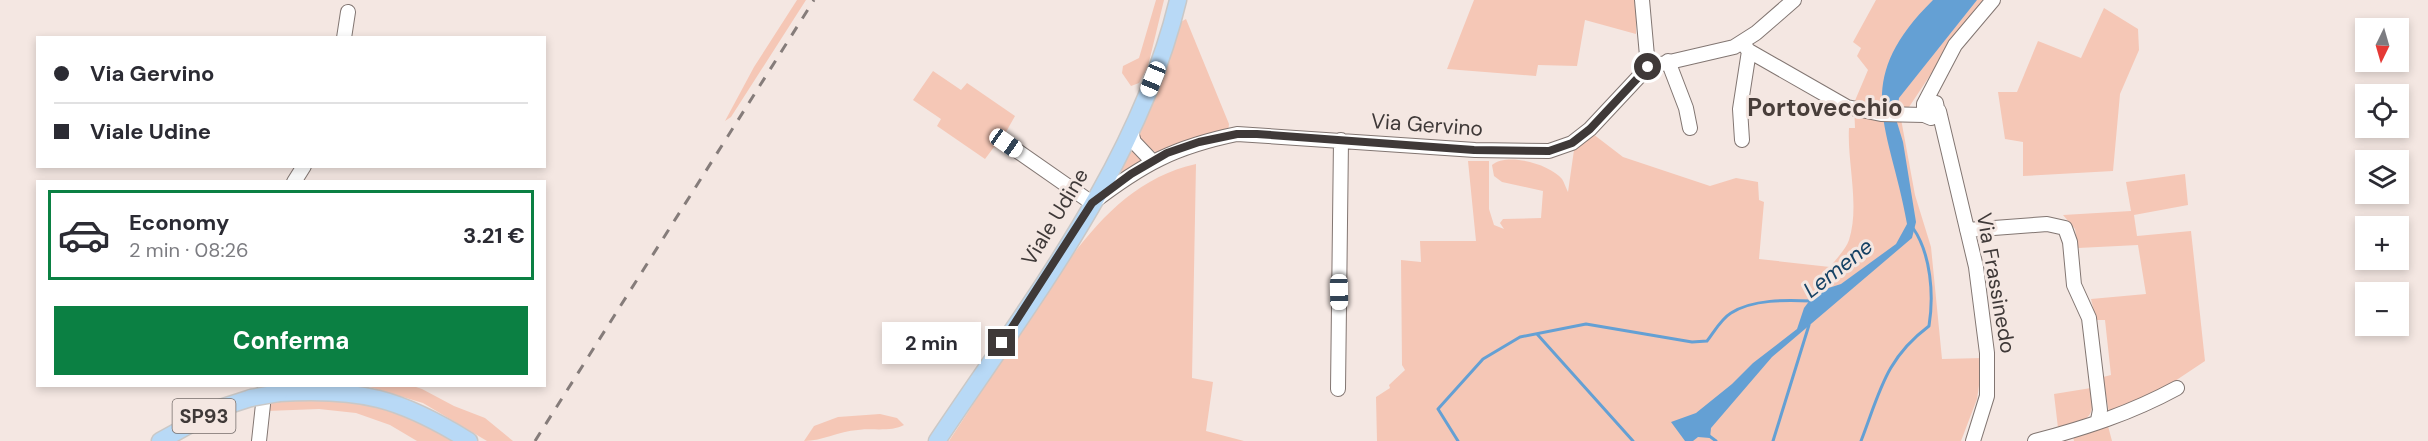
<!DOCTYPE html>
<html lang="it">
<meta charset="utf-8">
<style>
:root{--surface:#fff;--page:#f2f2f3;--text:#2b2b33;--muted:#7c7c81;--line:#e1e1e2;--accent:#0b8043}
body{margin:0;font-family:"DM Sans",sans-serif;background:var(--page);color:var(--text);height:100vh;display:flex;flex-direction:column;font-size:22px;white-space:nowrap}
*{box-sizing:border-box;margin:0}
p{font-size:20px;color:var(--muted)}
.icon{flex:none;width:33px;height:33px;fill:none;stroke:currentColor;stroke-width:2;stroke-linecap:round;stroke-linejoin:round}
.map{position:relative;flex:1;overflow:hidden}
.side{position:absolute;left:36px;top:180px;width:510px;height:207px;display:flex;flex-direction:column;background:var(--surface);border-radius:0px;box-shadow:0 3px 9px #0003}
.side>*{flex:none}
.guide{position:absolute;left:36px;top:36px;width:510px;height:132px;border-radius:0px;box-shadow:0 3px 9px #0003;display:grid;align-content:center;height:132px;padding:0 18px;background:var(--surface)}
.needle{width:39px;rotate:185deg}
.controls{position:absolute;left:2355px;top:18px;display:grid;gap:12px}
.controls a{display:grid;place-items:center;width:54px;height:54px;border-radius:0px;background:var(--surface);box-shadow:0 3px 9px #0003;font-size:30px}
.end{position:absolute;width:27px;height:27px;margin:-14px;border:8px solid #3f3938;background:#fff;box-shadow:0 0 0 3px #fff}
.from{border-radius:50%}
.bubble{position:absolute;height:42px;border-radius:0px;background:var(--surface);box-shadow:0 3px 9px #0003;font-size:20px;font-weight:700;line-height:42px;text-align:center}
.car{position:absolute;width:18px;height:36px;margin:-18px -9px;border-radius:8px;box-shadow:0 0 4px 2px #0007;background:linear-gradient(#fff 24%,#345 0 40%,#fff 0 76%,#345 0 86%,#fff 0)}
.guide b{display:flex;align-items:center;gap:21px;height:57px;font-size:22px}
.guide b+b{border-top:2px solid var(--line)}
.guide i{width:15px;height:15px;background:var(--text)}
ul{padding:10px 0 0;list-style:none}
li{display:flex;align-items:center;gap:18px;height:90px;margin:0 12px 9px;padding:0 6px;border:3px solid transparent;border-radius:0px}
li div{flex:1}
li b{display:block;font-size:22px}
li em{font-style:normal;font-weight:700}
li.selected{border-color:var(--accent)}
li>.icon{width:54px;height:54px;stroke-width:1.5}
.primary-button{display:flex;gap:12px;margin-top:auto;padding:12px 18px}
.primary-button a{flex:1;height:69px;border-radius:0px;background:var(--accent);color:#fff;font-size:24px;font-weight:700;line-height:69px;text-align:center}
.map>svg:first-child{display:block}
.green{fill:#f5c7b6}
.water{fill:#64a0d4}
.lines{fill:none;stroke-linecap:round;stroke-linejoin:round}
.stream{stroke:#64a0d4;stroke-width:3}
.minor-casing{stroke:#827672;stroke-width:16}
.major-casing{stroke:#c9c8c7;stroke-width:19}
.minor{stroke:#fff;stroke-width:14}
.major{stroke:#b8d9f6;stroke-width:16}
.rail{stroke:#857c7a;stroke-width:3;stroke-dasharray:10 10;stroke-linecap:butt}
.major-bridge-casing{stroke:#c9c8c7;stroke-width:19;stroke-linecap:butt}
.major-bridge{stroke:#b8d9f6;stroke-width:16}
.route{stroke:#3f3938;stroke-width:8}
.labels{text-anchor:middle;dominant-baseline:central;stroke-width:6;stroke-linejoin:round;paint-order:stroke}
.shield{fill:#f4e7e2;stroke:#756d6b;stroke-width:1.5}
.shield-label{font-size:20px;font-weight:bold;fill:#3f3938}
.street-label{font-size:21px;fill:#3f3938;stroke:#f4e7e2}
.water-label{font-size:22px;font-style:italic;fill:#144164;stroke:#f4e7e2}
.quarter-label{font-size:24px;font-weight:bold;fill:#483e3a;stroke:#f4e7e2}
</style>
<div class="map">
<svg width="2428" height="441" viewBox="0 0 2428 441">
<rect width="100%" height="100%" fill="#f4e7e2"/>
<path class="green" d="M 797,0 L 806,0 L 731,117 L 725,121 L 754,67 Z
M 1156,0 L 1164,0 L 1148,66 L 1139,83 L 1131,86 L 1122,73 L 1123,66 L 1139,58 Z
M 1474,0 L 1636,0 L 1636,34 L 1585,20 L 1577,66 L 1538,65 L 1536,76 L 1447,69 Z
M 1876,0 L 1988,0 L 1959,32 L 1901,119 L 1915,195 L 1931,247 L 1942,359 L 1983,358 L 1977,399 L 1961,441 L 1377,441 L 1376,397 L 1390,388 L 1389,385 L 1405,370 L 1402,365 L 1401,260 L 1421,262 L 1420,241 L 1476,241 L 1468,161 L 1489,161 L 1489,209 L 1494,225 L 1504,229 L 1500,223 L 1503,219 L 1541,218 L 1543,191 L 1502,182 L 1494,176 L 1492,165 C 1507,152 1550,164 1562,179 C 1564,182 1566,188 1568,192 L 1574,150 L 1593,134 L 1623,157 L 1710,186 L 1736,178 L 1758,182 L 1759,200 L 1764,202 L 1759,259 L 1830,267 C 1836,259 1846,249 1849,240 C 1860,206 1847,162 1849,128 L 1855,128 L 1854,103 L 1868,70 L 1857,56 L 1861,48 L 1853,42 Z
M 2104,8 L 2138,29 L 2139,50 L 2120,94 L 2113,171 L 2023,176 L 2023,142 L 2005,139 L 1998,92 L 2017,92 L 2038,41 L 2081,58 Z
M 1186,19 L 1229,124 L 1228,132 L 1157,153 L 1141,143 L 1139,135 L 1179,23 Z
M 933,71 L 961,90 L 967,83 L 1015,116 L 997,148 L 994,147 L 985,159 L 937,126 L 941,119 L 913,100 Z
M 1130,146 L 1144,162 L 1115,178 Z
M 1196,164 L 1192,378 L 1213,382 L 1206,431 L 1244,441 L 949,441 C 974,403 999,364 1024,326 C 1068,261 1113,182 1196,164 Z
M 2185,174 L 2188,205 L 2134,215 L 2137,236 L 2191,231 L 2205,361 L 2160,391 L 2109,413 L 2103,377 L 2111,375 L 2105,320 L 2096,320 L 2091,299 L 2146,294 L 2138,245 L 2078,248 L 2075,229 L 2063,215 L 2131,211 L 2126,182 Z
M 366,386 L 413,386 L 422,389 L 454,406 L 485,418 L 513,441 L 487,441 L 423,403 Z
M 2091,388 C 2096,422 2087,419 2058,428 L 2054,394 Z
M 325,397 L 402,411 L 459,441 L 417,441 L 390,425 L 356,413 L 319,409 L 267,411 L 267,403 Z
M 880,414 L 897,418 L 904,425 C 892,432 873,428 858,430 C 838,431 823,441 804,441 L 814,426 L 838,417 Z
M 2108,426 L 2112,441 L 2074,441 L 2073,436 Z"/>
<path class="water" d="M 1933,0 L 1977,0 L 1899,98 L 1896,119 L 1903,142 L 1916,222 L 1912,238 L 1772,357 L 1711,428 L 1710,438 L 1698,437 L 1693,441 L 1685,441 L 1671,422 L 1696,413 L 1732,384 L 1753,363 L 1797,329 L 1804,308 L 1816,292 L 1841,284 L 1896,244 L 1907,224 C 1890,126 1849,83 1933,0 Z"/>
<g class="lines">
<path class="stream" d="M 1537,334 L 1633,441
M 1708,435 L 1716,441
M 1458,441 L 1438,409 L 1483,359 L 1520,337 L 1586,324 L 1692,342 L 1707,341 C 1714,332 1721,319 1731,313 C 1753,299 1786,300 1811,301
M 1773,441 L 1809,325
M 1861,441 C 1880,392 1885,359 1929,326 C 1934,295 1931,254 1913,228"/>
<g class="minor-casing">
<path id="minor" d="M 1642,0 L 1648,67
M 344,38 L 348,12
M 1742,43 L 1749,51 L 1847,107 L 1881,114 L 1924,115 L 1931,118 L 1938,113 L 1936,103 L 1928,101 L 1924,104 L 1924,115
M 1668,61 L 1686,108 L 1690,128
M 1924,104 L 1955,45 L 1993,0
M 1939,111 L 1976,267 L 1987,353 L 1987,396 L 1973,441
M 1131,132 L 1134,142 L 1153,162
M 1742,140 L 1740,109 L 1749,51
M 1006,143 L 1092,203 C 1143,164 1174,147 1237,134 L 1475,150 L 1549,151 L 1572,143 L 1590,129 L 1648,67 L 1734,47 L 1756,33 L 1794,0
M 294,182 L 304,166
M 1967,230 L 2047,224 L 2065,228 L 2070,242 L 2074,285 L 2089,318 L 2100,410 L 2098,420
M 1338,389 L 1341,140
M 259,441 L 265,386
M 2035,441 C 2085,428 2131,413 2177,388"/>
</g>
<g class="major-casing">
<path id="major" d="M 279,393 C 360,388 400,398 469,441
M 160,441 L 220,408 L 251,398
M 937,441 C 1029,303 1139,164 1178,0"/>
</g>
<use href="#minor" class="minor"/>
<use href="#major" class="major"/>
<path class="rail" d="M 535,441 L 814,0"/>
<g class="major-bridge-casing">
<path id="major-bridge" d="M 251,398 L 279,393"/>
</g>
<use href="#major-bridge" class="major-bridge"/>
</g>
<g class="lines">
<path class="route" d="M 1002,343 L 1092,203 L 1131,174 L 1167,153 L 1199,142 L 1237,134 L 1257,134 L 1474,150 L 1549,151 L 1572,143 L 1590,129 L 1648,67"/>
</g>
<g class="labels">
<rect class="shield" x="172.5" y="399" width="63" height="34" rx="4.5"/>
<g class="shield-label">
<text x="204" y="416">SP93</text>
</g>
<g class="street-label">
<text transform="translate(1427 125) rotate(4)">Via Gervino</text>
<text transform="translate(1055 217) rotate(-59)">Viale Udine</text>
<text transform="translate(1996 283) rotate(80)">Via Frassinedo</text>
</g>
<g class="water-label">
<text transform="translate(1838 268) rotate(-38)">Lemene</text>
</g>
<g class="quarter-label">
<text x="1825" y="107">Portovecchio</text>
</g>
</g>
</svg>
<div class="controls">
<a><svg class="needle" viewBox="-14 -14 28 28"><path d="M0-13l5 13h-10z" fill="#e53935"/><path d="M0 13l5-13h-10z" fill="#7c7c81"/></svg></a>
<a><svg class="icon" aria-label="locate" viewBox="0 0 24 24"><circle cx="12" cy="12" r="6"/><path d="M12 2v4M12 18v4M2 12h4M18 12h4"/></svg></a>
<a><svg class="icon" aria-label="layers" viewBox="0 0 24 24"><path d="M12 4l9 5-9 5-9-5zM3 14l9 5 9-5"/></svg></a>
<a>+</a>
<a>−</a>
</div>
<i class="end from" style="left:1648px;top:67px"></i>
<i class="end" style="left:1002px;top:343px"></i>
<div class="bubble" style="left:882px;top:322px;width:99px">2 min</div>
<i class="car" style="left:1153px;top:79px;rotate:202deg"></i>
<i class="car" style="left:1006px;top:143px;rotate:125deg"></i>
<i class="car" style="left:1339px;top:292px;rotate:179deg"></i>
<div class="guide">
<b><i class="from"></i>Via Gervino</b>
<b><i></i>Viale Udine</b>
</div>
<section class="side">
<ul>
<li class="selected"><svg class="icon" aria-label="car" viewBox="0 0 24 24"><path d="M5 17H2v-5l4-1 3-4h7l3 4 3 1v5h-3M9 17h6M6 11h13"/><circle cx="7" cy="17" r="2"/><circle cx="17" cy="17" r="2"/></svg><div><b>Economy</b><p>2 min · 08:26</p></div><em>3.21 €</em></li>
</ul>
<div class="primary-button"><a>Conferma</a></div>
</section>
</div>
